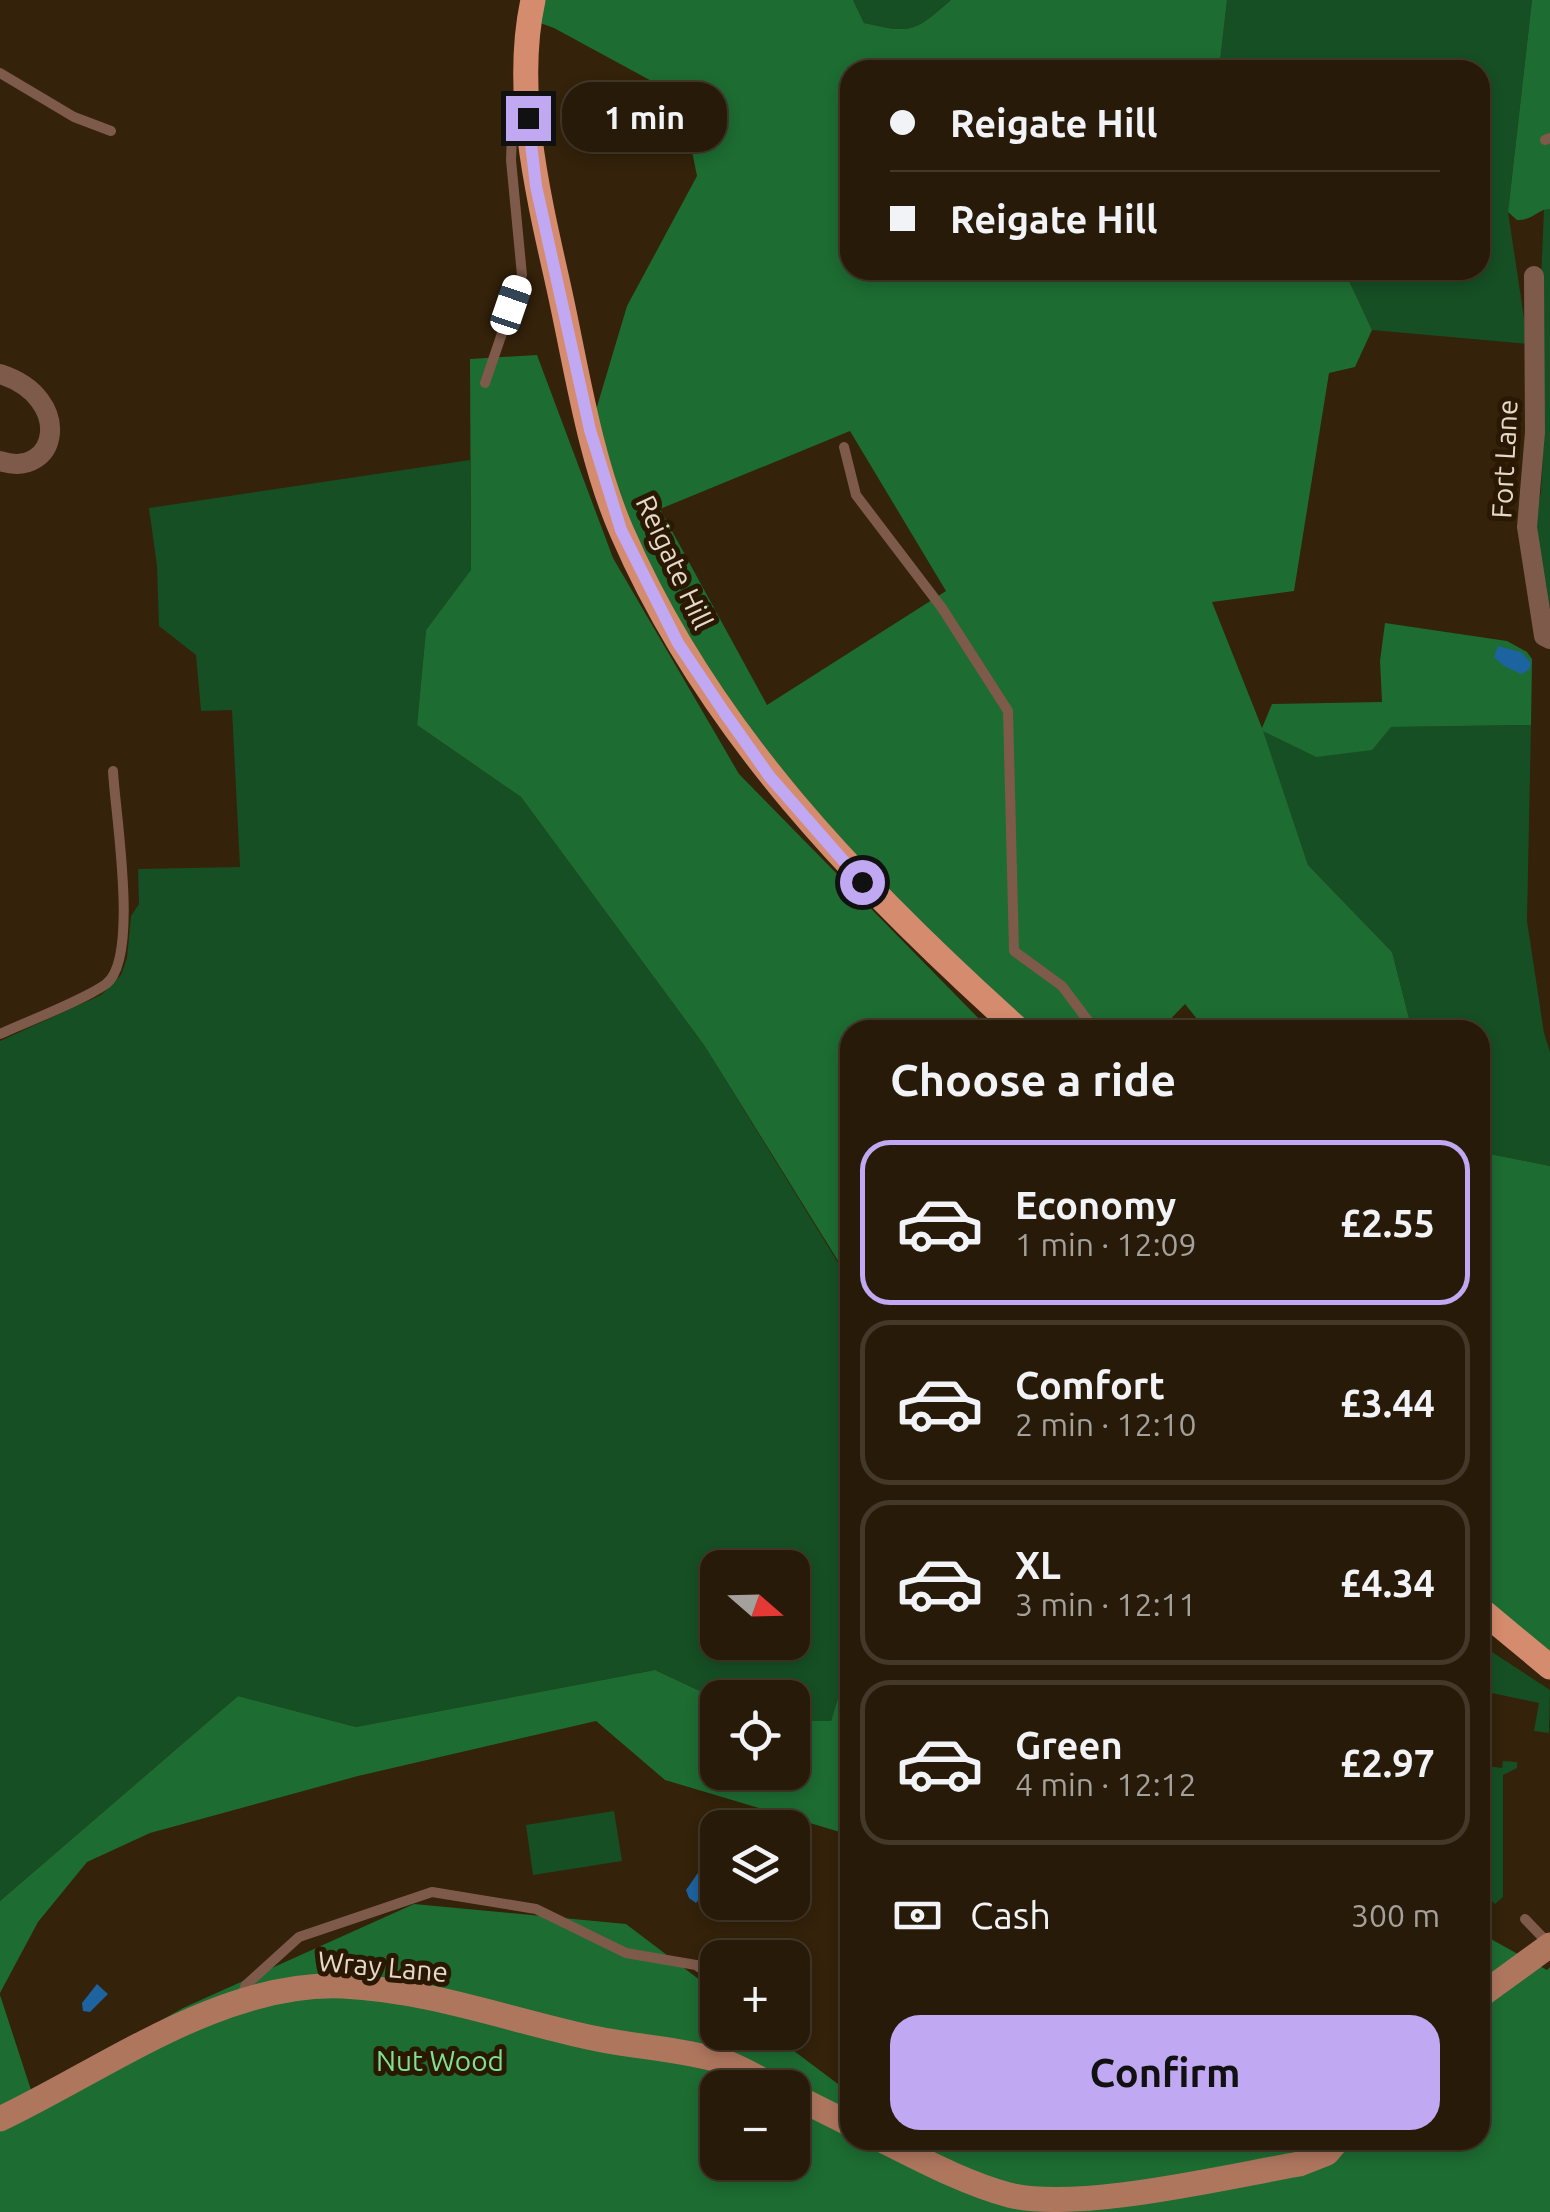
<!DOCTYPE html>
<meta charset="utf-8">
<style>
:root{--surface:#271a08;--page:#332716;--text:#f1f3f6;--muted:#a4a19c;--line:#433829;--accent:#c1a8f3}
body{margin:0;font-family:Ubuntu,sans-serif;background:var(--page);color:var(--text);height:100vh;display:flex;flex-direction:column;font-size:38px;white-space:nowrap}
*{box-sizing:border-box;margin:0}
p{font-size:32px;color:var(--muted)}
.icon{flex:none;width:55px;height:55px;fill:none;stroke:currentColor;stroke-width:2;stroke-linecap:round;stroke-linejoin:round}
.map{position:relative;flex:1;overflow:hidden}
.drawer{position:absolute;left:840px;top:1020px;width:650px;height:1130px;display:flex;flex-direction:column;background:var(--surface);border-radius:30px;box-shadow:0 5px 15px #0003,0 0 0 2px var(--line)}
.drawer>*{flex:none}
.top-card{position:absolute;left:840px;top:60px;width:650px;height:220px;border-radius:30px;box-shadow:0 5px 15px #0003,0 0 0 2px var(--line);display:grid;align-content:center;height:220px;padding:0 50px;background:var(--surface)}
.needle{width:65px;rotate:110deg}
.fabs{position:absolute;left:700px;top:1550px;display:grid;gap:20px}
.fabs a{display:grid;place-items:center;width:110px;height:110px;border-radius:20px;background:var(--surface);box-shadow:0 5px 15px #0003,0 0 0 2px var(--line);font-size:50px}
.end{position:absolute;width:45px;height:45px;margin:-22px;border:12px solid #c1a8f3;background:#111;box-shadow:0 0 0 5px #111}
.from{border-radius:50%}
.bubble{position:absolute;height:70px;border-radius:30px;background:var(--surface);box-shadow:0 5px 15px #0003,0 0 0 2px var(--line);font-size:32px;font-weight:600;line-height:70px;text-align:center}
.car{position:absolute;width:30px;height:60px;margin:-30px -15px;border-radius:12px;box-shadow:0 0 8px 2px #0007;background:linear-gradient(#fff 24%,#345 0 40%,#fff 0 76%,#345 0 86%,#fff 0)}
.top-card b{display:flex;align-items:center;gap:35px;height:95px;font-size:38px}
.top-card b+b{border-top:2px solid var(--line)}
.top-card i{width:25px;height:25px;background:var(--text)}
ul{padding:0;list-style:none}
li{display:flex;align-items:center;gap:30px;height:165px;margin:0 20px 15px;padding:0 30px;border:5px solid var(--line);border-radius:30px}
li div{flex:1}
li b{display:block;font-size:38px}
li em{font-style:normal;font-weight:600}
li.on{border-color:var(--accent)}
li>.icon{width:90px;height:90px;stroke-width:1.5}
h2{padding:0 50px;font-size:45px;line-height:120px}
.pay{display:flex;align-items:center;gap:25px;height:110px;padding:0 50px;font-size:38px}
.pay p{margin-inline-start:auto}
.primary-button{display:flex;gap:20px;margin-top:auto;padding:20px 50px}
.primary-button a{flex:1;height:115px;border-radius:30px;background:var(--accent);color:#111;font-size:40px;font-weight:600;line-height:115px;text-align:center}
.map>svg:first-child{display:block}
.green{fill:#164f24;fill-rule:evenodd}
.forest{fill:#1d6c32;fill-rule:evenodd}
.water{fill:#1c639f}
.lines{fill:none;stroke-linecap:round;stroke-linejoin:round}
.lane{stroke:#7e5a4b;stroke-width:10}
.street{stroke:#7e5a4b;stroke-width:20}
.secondary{stroke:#af765e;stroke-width:25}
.primary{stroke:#d58b6d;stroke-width:25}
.route{stroke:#c1a8f3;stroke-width:12}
.labels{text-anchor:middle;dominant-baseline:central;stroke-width:10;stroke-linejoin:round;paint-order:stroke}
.street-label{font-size:28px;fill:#e5d9cb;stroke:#2a1802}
.park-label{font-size:28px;fill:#7ee18f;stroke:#2a1802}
</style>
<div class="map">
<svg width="1550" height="2212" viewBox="0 0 1550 2212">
<rect width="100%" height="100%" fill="#34220a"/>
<path class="green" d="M 853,0 L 951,0 C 914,32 912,34 864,23 Z
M 1227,0 L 1532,0 L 1508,212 L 1528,344 L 1372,330 L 1344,270 L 1480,270 L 1480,70 L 1219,70 Z
M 1544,209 L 1550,209 L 1550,632 L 1532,542 L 1541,491 L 1544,434 L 1541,281 Z
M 470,460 L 471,571 L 426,630 L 417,725 L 521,797 L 704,1045 L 850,1282 L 850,1659 L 831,1721 L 793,1721 L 792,1698 L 717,1699 L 655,1670 L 356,1727 L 238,1696 L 0,1901 L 0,1041 L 101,995 L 121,975 L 127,958 L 131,916 L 139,904 L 138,869 L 240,867 L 232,710 L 201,711 L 196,655 L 159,626 L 157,566 L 149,508 ZM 718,1568 L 792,1568 L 792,1642 L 718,1642 Z
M 1531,725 L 1527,921 L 1544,1033 L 1550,1052 L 1550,1166 L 1480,1152 L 1480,1030 L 1412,1030 L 1392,952 L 1308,865 L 1262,730 L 1316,757 L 1391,727 Z
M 1480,1644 L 1550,1690 L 1549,1733 L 1534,1731 L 1539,1703 L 1487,1692 L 1480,1737 Z
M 1503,1761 L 1517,1762 L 1517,1768 L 1503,1775 L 1503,1897 L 1495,1904 L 1480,1890 L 1480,1765 L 1502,1768 Z
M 614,1811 L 622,1861 L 533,1875 L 526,1825 Z"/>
<path class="forest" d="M 534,0 L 853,0 L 864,23 C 912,34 914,32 951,0 L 1227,0 L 1219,70 L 850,70 L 850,270 L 1344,270 L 1372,330 L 1355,367 L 1329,373 L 1294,591 L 1212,602 L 1262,728 L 1272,704 L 1382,702 L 1380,661 L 1385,623 L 1507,641 L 1527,652 L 1532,659 L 1531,725 L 1391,727 L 1372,750 L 1316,757 L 1263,731 L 1308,865 L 1392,952 L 1412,1030 L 1206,1030 L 1185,1004 L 1160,1030 L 1017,1030 L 862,882 L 678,643 L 590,430 L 627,306 L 697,176 L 681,97 L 554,28 L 529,19 ZM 850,431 L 946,591 L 767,705 L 660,509 Z
M 1532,0 L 1550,0 L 1550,209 C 1537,209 1535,220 1517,220 L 1508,212 Z
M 537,355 L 613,558 L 739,774 L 990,1030 L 850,1030 L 850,1280 L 704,1045 L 521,797 L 417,725 L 426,630 L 471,570 L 470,359 Z
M 1480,1152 L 1550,1166 L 1550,1667 L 1480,1609 Z
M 850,1659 L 850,1835 L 665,1780 L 596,1721 L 358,1776 L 150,1833 L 87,1862 L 38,1922 L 0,1993 L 0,1901 L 238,1696 L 356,1727 L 655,1670 L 717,1699 L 718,1772 L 792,1772 L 793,1721 L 831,1721 Z
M 414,1904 L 626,1924 L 717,1993 L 718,2032 L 770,2033 L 850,2093 L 850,2140 L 913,2140 L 918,2144 L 920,2140 L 1480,2140 L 1480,1945 L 1489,1938 L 1547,1970 L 1550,1967 L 1550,2212 L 0,2212 L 0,1995 L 32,2093 L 183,2008 ZM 718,2088 L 792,2088 L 792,2162 L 718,2162 Z"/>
<path class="water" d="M 1498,646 L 1521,652 L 1531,663 L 1529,670 L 1521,674 L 1504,666 L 1494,657 Z
M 707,1860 L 717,1868 L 717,1874 L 696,1903 L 689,1898 L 686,1890 Z
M 97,1984 L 108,1994 L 90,2012 L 83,2011 L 82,2003 Z"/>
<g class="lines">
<path class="lane" d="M 0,73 L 74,117 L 111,131
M 1545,140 L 1550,138
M 485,383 L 522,275 L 511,160 L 512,135 L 524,122
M 844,447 L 856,495 L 942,608 L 1008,711 L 1014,951 L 1062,986 L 1095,1030
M 0,1034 C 28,1021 82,1001 106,984 C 140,958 115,813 113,771
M 1525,1919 L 1549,1944
M 240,1999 L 246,1985 L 299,1937 L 432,1892 L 536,1909 L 626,1953 L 696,1965 L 718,1980"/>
<path class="street" d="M 1534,276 L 1535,432 L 1527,527 L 1544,636 L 1550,639
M 0,374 C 75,398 58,480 0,461"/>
<path class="secondary" d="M 1480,1996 L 1550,1945
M 792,2095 L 850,2124
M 0,2119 C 105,2069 222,1981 343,1986 C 428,1990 506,2019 588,2037 C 632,2047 678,2048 722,2061 C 741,2067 759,2079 777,2088
M 882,2140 C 922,2160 965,2183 1009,2195 C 1079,2212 1224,2177 1299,2164 L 1327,2153 L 1338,2140"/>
<path class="primary" d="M 533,0 C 513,91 538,195 558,284 C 576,364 589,457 622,532 C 708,731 860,887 1019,1030
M 1480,1609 L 1550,1667"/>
</g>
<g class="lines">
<path class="route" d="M 528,118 L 536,186 L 590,430 L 621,530 L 678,643 L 724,712 L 770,777 L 862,882"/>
</g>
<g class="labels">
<g class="street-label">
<text transform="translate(1504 459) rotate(-87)">Fort Lane</text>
<text transform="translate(675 562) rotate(65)">Reigate Hill</text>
<text transform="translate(383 1966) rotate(5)">Wray Lane</text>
</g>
<g class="park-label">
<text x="440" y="2060">Nut Wood</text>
</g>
</g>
</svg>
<div class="fabs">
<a><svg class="needle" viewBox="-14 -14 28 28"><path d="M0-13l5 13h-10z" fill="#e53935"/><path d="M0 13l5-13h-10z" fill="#a4a19c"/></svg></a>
<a><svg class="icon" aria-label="locate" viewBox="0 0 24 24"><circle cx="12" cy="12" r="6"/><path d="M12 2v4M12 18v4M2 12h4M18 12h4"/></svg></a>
<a><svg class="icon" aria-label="layers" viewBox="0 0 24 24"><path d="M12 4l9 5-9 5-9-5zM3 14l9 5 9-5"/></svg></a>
<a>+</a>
<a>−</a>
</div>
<i class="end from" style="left:862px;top:882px"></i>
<i class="end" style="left:528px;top:118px"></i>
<div class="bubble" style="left:562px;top:82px;width:165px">1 min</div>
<i class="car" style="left:511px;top:305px;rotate:19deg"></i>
<div class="top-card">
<b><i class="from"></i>Reigate Hill</b>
<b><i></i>Reigate Hill</b>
</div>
<section class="drawer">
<h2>Choose a ride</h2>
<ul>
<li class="on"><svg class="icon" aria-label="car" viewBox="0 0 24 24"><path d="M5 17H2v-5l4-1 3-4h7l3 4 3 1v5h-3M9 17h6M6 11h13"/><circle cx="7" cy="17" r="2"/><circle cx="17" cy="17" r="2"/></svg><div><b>Economy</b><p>1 min · 12:09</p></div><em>£2.55</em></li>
<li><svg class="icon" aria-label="car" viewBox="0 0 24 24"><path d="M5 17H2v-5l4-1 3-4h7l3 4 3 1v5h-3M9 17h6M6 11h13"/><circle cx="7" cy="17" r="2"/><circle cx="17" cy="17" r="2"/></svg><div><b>Comfort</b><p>2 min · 12:10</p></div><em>£3.44</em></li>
<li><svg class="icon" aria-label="car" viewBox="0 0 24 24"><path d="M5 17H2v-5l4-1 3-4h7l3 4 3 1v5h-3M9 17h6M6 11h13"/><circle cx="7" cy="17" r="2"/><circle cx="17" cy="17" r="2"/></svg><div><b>XL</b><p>3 min · 12:11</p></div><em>£4.34</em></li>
<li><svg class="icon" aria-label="car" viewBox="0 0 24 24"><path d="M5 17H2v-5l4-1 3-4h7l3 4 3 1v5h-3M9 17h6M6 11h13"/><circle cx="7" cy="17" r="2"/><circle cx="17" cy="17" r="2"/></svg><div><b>Green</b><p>4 min · 12:12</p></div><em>£2.97</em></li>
</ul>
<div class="pay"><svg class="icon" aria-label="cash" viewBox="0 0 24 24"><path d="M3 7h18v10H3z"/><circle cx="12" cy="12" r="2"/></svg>Cash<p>300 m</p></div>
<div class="primary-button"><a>Confirm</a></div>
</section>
</div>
